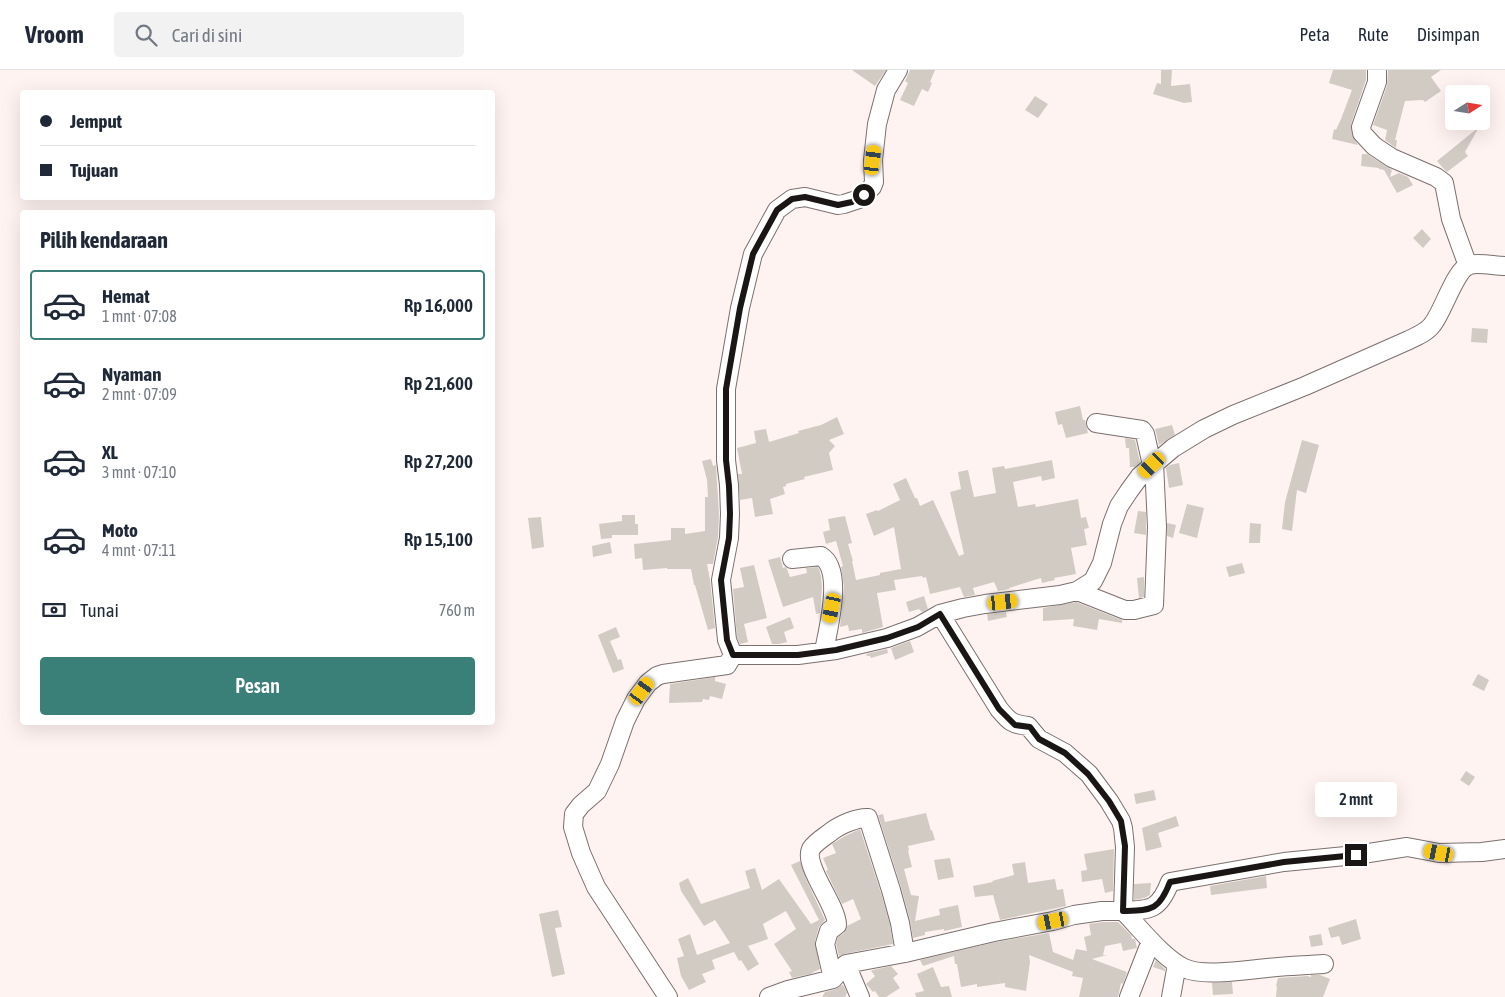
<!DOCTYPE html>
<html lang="id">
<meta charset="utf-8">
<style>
:root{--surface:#fff;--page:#f2f2f3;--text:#1f2937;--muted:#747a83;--line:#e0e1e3;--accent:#3a8078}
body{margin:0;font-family:"Asap Condensed",sans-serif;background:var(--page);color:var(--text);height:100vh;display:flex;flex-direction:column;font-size:19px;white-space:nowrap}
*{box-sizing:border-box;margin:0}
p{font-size:16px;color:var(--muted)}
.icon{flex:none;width:28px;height:28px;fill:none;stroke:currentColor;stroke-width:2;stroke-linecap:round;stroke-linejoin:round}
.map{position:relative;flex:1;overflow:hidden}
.details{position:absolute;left:20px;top:140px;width:475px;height:515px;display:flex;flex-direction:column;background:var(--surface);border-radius:5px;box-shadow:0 5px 20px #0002}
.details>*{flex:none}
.banner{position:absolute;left:20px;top:20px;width:475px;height:110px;border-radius:5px;box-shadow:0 5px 20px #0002;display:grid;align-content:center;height:110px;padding:0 20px;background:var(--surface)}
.needle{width:32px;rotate:78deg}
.buttons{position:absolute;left:1445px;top:15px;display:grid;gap:10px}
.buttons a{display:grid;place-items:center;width:45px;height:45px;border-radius:5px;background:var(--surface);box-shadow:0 5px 20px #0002;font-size:25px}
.end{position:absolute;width:22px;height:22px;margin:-11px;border:6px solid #191615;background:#fff;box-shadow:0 0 0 2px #fff}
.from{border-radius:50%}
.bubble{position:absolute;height:35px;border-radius:5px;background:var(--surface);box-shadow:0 5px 20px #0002;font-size:16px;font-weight:600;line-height:35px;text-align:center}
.car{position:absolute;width:15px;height:30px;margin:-15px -8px;border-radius:6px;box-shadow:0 0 4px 1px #0007;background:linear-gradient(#f5c518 24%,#345 0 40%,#f5c518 0 76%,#345 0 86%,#f5c518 0)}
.banner b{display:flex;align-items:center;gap:18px;height:48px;font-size:19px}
.banner b+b{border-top:1px solid var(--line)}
.banner i{width:12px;height:12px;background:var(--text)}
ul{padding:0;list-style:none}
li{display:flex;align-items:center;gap:15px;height:70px;margin:0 10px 8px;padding:0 10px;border:2px solid transparent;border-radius:5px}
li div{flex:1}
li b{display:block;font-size:19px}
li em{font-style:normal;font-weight:600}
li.on{border-color:var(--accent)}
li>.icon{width:45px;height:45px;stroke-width:1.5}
h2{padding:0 20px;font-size:22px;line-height:60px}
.pay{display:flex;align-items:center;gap:12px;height:55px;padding:0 20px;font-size:19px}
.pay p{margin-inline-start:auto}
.primary-button{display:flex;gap:10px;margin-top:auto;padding:10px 20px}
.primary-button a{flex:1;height:58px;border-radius:5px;background:var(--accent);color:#fff;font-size:20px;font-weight:600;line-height:58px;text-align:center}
header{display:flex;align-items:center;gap:30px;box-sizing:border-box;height:70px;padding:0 25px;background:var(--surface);border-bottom:1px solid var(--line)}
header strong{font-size:24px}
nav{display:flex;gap:28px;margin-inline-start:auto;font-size:18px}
.search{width:350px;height:45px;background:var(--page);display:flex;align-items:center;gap:12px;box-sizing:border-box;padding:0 18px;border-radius:5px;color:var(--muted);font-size:19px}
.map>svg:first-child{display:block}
.building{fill:#d2cbc4}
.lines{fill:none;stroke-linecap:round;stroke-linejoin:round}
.minor-casing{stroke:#7a706e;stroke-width:20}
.minor{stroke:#fff;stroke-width:18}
.route{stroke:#191615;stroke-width:6}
</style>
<header>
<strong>Vroom</strong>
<div class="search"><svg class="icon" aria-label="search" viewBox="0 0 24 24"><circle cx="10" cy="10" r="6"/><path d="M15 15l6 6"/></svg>Cari di sini</div>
<nav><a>Peta</a><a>Rute</a><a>Disimpan</a></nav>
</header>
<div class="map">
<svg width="1505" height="927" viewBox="0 0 1505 927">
<rect width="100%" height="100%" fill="#fff3f1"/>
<path class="building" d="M 852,0 L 886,0 L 875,16 Z
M 910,0 L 935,0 L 930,12 L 932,13 L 928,22 L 922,19 L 914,36 L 900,30 L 908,13 L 905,11 Z
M 1161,0 L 1172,0 L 1171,16 L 1190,14 L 1192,32 L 1184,33 L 1153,24 L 1157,13 L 1161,14 Z
M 1333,0 L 1366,0 L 1366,10 L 1351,54 L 1352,65 L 1358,75 L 1332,69 L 1334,59 L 1336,60 L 1341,49 L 1352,20 L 1329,13 Z
M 1388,0 L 1441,0 L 1431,7 L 1441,21 L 1425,32 L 1423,30 L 1405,31 L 1395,70 L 1397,70 L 1396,78 L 1385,70 L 1387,60 L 1373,55 L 1387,16 Z
M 1035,26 L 1048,34 L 1038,48 L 1025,40 Z
M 1479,57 L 1465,82 L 1468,86 L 1447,102 L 1444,99 L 1437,91 Z
M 1362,84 L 1367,84 L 1392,100 L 1390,107 L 1399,103 L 1408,107 L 1413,115 L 1397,123 L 1384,100 L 1379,99 L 1379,98 L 1361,96 Z
M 1422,159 L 1431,169 L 1423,178 L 1413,168 Z
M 1472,258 L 1488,259 L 1487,273 L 1471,272 Z
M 1080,336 L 1083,350 L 1085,350 L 1088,363 L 1066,368 L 1062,354 L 1058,355 L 1055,342 Z
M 837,347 L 844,364 L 829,370 L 835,376 L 829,383 L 833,400 L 804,407 L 805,409 L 786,414 L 786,416 L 783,417 L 785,424 L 770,429 L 773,444 L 755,447 L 752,428 L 740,430 L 738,404 L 742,404 L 737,378 L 756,373 L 754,361 L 766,359 L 769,372 L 799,363 L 798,361 L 821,355 Z
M 1172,355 L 1175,365 L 1159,375 L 1155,359 Z
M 1125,368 L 1135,370 L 1140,392 L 1135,397 L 1130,397 L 1129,378 L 1126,378 Z
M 1302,370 L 1319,375 L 1306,423 L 1297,420 L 1292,461 L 1282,459 L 1285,432 Z
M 711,389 L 713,396 L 716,395 L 719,444 L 718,467 L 713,494 L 707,494 L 710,510 L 715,558 L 708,560 L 695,515 L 694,515 L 691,499 L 667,499 L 667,498 L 643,500 L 642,488 L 635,489 L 634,474 L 671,470 L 671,458 L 685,458 L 685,464 L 705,461 L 705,427 L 708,427 L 707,410 L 702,391 Z
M 1052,390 L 1055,408 L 1042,411 L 1041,406 L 1013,412 L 1018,437 L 1035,434 L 1036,437 L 1078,429 L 1081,448 L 1086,447 L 1089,458 L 1084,459 L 1087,475 L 1071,478 L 1076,504 L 1054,508 L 1055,510 L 1042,513 L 1041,508 L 1009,518 L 1009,519 L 998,521 L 994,512 L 973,518 L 975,525 L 964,527 L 960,517 L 930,524 L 926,507 L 923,508 L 922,506 L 894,510 L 896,520 L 877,523 L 883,557 L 862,563 L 862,559 L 849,561 L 848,555 L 840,557 L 844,517 L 841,497 L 843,496 L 836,471 L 826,474 L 823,462 L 830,460 L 828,449 L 845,446 L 852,473 L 848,474 L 853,491 L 852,491 L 856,510 L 880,505 L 880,503 L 901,499 L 894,457 L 874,466 L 866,444 L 877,440 L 878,441 L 900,430 L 893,414 L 906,408 L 915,428 L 917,428 L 920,436 L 933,430 L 959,486 L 964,484 L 950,422 L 961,419 L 958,402 L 968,400 L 974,427 L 996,423 L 992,398 L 1004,396 L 1005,399 Z
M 1179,393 L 1183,415 L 1169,418 L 1166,398 L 1170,395 Z
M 1187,434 L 1204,438 L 1197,468 L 1179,463 Z
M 1138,441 L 1146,442 L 1146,465 L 1134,463 Z
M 622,445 L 635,445 L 635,454 L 638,454 L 638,465 L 612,465 L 612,468 L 601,469 L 599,454 L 622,451 Z
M 541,447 L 544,477 L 532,479 L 528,448 Z
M 1167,453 L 1176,455 L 1173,468 L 1167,466 Z
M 1250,453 L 1261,454 L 1260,473 L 1249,473 Z
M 610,472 L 612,483 L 593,487 L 592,476 Z
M 780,487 L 783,498 L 786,497 L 787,499 L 790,507 L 807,503 L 806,498 L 817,497 L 819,499 L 821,506 L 822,517 L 820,543 L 816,544 L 813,527 L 783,537 L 768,490 Z
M 1242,493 L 1245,503 L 1229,507 L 1226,497 Z
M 754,495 L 767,548 L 744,554 L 748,572 L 740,574 L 737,567 L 733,519 L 744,517 L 740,498 Z
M 1144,507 L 1144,527 L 1139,528 L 1137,508 Z
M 924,526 L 928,539 L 922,542 L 919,539 L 909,542 L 906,532 Z
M 1076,532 L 1122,550 L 1122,553 L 1099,549 L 1097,560 L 1073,556 L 1074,549 L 1043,551 L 1043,538 Z
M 1006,542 L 1007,547 L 988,551 L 987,544 Z
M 790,547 L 794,558 L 784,562 L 787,572 L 779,574 L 772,574 L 766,557 Z
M 616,557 L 620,567 L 610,571 L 618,590 L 621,589 L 624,599 L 613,603 L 598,565 Z
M 910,571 L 914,582 L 895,590 L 891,578 Z
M 887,579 L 888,583 L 871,588 L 870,586 L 867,586 L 866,584 Z
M 1478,604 L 1489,610 L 1484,621 L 1472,615 Z
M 715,607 L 715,611 L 726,614 L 722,629 L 710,626 L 709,630 L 703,629 L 702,632 L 669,633 L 670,614 Z
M 1466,701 L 1475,707 L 1469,716 L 1460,710 Z
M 1154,720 L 1156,730 L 1136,734 L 1134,724 Z
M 926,743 L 931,761 L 932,760 L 935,770 L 908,776 L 909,780 L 908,781 L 912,797 L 904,799 L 911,825 L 919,826 L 915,851 L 940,845 L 939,839 L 958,835 L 962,857 L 944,861 L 944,859 L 925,862 L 925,865 L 913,868 L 910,850 L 901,817 L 878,745 L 883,744 L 885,752 Z
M 1176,746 L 1179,756 L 1158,763 L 1162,777 L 1146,781 L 1142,758 Z
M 860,759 L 881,823 L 890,855 L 893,874 L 844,884 L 839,886 L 836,874 L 838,867 L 844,863 L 847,856 L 861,849 L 853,829 L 842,834 L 826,801 L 828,800 L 823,788 L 836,783 L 832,774 L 845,766 Z
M 1114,779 L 1113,821 L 1105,823 L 1102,809 L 1082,812 L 1081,801 L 1087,800 L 1084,784 Z
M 950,788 L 954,807 L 938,810 L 934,790 Z
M 800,791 L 806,809 L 825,850 L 819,857 L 815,871 L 820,899 L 810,904 L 792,908 L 789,902 L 792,901 L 774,874 L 796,859 L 786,841 L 763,854 L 768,869 L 748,876 L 759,894 L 748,901 L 741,890 L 739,891 L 734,882 L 712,890 L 715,899 L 702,904 L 706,912 L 689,920 L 681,906 L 677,888 L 684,886 L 678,869 L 690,864 L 697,885 L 730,873 L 715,850 L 704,856 L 681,821 L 679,813 L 688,808 L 701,834 L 750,818 L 745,801 L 755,798 L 762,820 L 779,809 L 811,854 L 819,850 L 791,795 Z
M 1025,792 L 1028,813 L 1055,809 L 1057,820 L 1063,819 L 1066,836 L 1000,850 L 993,825 L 975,827 L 973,816 L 993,812 L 992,811 L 1014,805 L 1012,794 Z
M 1266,806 L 1267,818 L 1211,825 L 1210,816 Z
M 1151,813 L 1150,825 L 1144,828 L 1134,830 L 1134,814 Z
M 558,840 L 562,857 L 555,858 L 565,904 L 552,907 L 539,844 Z
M 1356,849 L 1361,869 L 1342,875 L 1339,866 L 1331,868 L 1328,858 Z
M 1103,852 L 1118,852 L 1131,865 L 1132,869 L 1135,869 L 1137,878 L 1123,881 L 1121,873 L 1105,876 L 1103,885 L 1107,885 L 1092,889 L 1127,902 L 1123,914 L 1121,913 L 1118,927 L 1079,927 L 1083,908 L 1072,906 L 1073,902 L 1029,885 L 1030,892 L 1026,921 L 1005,917 L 1005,913 L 977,917 L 977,914 L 961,917 L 957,894 L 955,894 L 954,886 L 923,896 L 920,890 L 996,872 L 1049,863 L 1053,882 L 1073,890 L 1076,879 L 1087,881 L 1084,867 L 1091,865 L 1089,854 Z
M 1321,864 L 1323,875 L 1311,877 L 1309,866 Z
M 1156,890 L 1165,899 L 1165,901 L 1153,897 Z
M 891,896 L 898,904 L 893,908 L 900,918 L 886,927 L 879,927 L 875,921 L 873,922 L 866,914 L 875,906 L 871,901 L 873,900 Z
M 933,897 L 941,917 L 949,916 L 952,927 L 916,927 L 915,923 L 924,921 L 917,904 Z
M 1311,905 L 1320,905 L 1330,909 L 1323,927 L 1276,927 L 1277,917 L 1276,916 L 1278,908 L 1307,906 L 1311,907 Z
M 1232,912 L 1233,924 L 1213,925 L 1212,913 Z
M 842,915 L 844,916 L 847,923 L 845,927 L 822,927 L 825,922 L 836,919 Z"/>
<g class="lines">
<g class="minor-casing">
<path id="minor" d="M 1377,0 L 1377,12 L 1361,57 L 1362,63 L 1374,76 L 1392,88 L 1436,107 L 1444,113 L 1451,149 L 1468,196
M 1096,353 L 1142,360 L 1145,364 L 1152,395
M 792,489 L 821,486 C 844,500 828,559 824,581
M 1077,521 L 1125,540 L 1134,540 L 1154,535 L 1157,457 L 1154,393
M 940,544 L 999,639 C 1009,651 1011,654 1028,656 L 1039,669 L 1065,683 L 1089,704 L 1109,731 L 1121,751 L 1123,758 L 1125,777 L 1123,841 C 1151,840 1159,840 1170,812 L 1284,792 L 1356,785 L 1407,777 L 1439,783 L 1482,782 L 1505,779
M 733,585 L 727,570 L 721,510 L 729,468 L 730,444 L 729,415 L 726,390 L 726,319 L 740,238 L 753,184 L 777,140 L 792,129 L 805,127 L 838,135 L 844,134 L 859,129 L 872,117 L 874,112 L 873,90 L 877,54 L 886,20 L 898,0
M 846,894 L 860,927
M 833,909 L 825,874 L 829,861 L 837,855 C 837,835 803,796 811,779 C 815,772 826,766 832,761 C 840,755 858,747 868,748 L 891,820 L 900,853 L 905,883
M 668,927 L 596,817 L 581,783 L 573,757 L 574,744 L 581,735 L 597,721 L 610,694 L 625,651 L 636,629 L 648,613 L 657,606 L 663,604 L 727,595 L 733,585 L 798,585 L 836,580 L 887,568 L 917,557 L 940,544 L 963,538 L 985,534 L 1060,525 L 1077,521 L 1093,511 L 1102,493 L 1112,454 L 1119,436 L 1129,421 L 1140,406 L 1173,378 L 1204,359 L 1233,345 L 1305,316 L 1409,270 C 1417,266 1427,262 1432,255 C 1443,242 1455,200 1469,195 C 1478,192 1495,196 1505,196
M 769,927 L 788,920 L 833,909 L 846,894 L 905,883 L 994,862 L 1053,851 L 1074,845 L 1102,841 L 1123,841 C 1140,858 1163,888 1184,898 C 1202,907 1246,900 1267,898 C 1286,896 1305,895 1324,894
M 1129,927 L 1151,871
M 1171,927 L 1177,894"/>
</g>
<use href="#minor" class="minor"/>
</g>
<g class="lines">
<path class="route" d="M 864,125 L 852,132 L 838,135 L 805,127 L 792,129 L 777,140 L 753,184 L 740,238 L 726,319 L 726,390 L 729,416 L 730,444 L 729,468 L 721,510 L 727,570 L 733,585 L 798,585 L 836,580 L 887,568 L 918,557 L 940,544 L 999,639 L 1015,655 L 1030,657 L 1039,669 L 1065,683 L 1088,704 L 1109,731 L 1121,751 L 1125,776 L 1123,841 C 1151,840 1159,841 1170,812 L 1284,792 L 1356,785"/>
</g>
</svg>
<div class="buttons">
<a><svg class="needle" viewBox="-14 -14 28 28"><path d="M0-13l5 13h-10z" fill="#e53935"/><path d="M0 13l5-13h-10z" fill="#747a83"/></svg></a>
</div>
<i class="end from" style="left:864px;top:125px"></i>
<i class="end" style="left:1356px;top:785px"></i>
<div class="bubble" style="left:1315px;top:712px;width:82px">2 mnt</div>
<i class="car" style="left:873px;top:90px;rotate:7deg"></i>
<i class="car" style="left:1152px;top:395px;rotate:226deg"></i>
<i class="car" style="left:1003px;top:532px;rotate:84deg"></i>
<i class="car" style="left:832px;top:538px;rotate:192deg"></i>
<i class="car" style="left:642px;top:621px;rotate:36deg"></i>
<i class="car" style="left:1439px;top:783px;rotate:281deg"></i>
<i class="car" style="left:1053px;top:851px;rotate:259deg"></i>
<div class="banner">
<b><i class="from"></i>Jemput</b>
<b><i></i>Tujuan</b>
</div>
<section class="details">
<h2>Pilih kendaraan</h2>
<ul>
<li class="on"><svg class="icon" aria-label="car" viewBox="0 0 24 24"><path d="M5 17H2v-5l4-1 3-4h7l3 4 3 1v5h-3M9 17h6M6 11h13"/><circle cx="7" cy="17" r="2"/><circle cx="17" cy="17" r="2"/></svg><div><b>Hemat</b><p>1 mnt · 07:08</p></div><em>Rp 16,000</em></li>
<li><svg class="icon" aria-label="car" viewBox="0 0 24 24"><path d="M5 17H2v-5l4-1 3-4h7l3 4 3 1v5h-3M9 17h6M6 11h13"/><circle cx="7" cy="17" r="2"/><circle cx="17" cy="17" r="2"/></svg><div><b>Nyaman</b><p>2 mnt · 07:09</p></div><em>Rp 21,600</em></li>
<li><svg class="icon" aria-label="car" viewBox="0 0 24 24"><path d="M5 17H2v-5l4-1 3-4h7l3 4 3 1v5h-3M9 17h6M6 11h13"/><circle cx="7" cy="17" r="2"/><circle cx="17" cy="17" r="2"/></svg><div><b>XL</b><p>3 mnt · 07:10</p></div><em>Rp 27,200</em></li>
<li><svg class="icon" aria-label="car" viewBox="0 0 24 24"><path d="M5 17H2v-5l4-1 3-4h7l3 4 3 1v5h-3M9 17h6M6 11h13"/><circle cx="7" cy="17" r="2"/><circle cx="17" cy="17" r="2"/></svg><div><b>Moto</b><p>4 mnt · 07:11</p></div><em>Rp 15,100</em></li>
</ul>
<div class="pay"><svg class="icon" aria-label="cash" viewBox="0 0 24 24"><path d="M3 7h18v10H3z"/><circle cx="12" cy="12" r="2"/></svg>Tunai<p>760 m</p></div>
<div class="primary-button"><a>Pesan</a></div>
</section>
</div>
